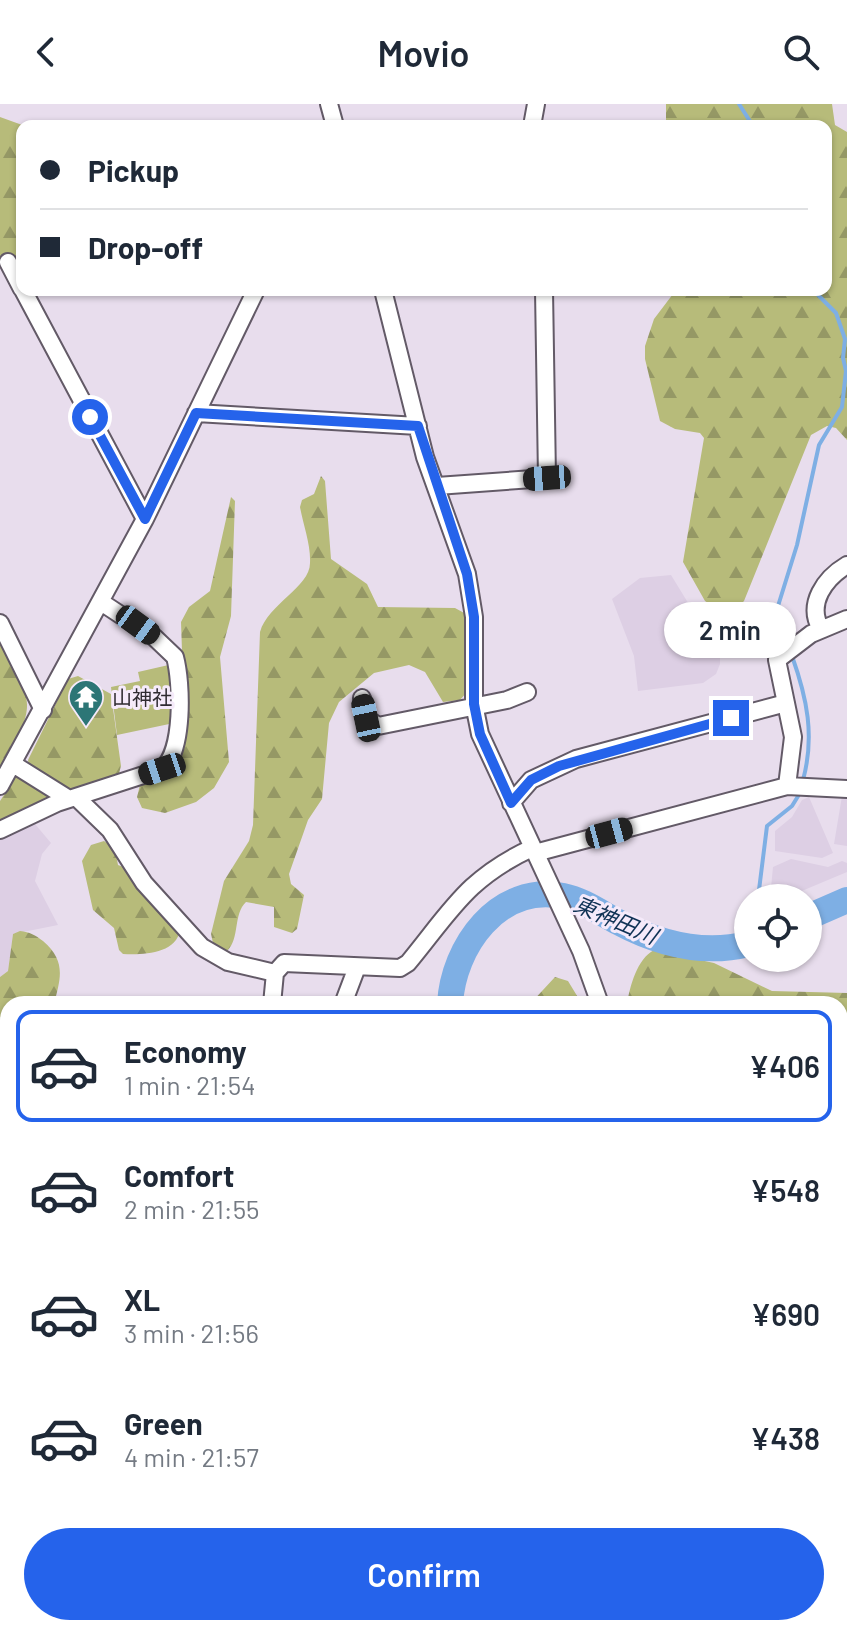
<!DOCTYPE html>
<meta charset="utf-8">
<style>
:root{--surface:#fff;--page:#f2f2f3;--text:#1f2937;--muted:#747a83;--line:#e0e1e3;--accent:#2563eb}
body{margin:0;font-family:Barlow,"Noto Sans JP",sans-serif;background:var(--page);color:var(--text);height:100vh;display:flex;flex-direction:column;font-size:30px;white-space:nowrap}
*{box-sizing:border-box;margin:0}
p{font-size:26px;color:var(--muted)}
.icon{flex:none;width:44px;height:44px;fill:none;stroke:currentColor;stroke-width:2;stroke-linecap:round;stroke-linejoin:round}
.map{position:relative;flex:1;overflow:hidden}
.side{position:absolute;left:0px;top:892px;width:848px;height:640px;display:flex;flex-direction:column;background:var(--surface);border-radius:24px 24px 0 0;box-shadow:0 2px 6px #0004}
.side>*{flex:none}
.top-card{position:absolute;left:16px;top:16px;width:816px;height:176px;border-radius:16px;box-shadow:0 2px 6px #0004;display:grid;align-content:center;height:176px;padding:0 24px;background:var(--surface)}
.controls{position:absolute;left:734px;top:780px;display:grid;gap:16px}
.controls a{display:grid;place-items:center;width:88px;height:88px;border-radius:50%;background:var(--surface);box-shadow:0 2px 6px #0004;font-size:40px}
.end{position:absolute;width:36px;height:36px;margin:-18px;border:10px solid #2563eb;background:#fff;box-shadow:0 0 0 4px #fff}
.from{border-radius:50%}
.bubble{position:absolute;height:56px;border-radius:28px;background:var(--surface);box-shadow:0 2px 6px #0004;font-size:26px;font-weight:600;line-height:56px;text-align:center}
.car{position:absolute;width:24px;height:48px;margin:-24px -12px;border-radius:10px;box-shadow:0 0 6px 2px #0007;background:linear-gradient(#222 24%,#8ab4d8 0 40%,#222 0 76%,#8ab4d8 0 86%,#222 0)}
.top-card b{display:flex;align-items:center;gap:28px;height:76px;font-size:30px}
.top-card b+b{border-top:2px solid var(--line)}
.top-card i{width:20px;height:20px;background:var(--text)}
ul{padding:14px 0 0;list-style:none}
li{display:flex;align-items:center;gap:24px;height:112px;margin:0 16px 12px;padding:0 8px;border:4px solid transparent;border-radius:16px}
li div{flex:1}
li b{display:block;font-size:30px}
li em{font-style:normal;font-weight:600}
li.active{border-color:var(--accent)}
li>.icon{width:72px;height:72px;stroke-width:1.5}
.action{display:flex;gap:16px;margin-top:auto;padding:16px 24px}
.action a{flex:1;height:92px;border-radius:48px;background:var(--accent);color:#fff;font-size:32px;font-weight:600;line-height:92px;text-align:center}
header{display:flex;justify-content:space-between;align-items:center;height:104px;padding:0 24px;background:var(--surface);font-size:36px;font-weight:600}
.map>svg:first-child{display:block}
.built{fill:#ddcfe4}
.forest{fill:url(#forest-firs)}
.park{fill:#b7bb7a}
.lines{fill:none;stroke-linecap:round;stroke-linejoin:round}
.stream{stroke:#7eafe4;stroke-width:4}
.river{stroke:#7eafe4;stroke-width:26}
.minor-casing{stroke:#635a67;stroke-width:20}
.minor{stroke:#fff;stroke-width:16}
.route{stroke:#2563eb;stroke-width:10}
.labels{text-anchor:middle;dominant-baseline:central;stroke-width:6;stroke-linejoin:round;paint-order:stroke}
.poi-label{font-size:20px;fill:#2f2b31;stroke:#f5eafa;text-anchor:start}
.water-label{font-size:22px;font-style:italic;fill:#0f3255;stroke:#f5eafa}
</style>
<header><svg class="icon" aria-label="back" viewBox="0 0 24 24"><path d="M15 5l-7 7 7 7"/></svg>Movio<svg class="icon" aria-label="search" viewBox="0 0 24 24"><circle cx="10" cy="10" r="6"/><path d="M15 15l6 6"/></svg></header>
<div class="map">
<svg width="847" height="1532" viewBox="0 0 847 1532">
<defs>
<pattern id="forest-firs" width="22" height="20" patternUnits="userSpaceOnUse" patternTransform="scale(2)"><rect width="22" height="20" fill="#b7bb7a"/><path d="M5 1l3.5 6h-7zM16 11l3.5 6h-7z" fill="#959865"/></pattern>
</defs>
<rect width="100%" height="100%" fill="#e8dded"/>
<path class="built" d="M 671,471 L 720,551 L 720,560 L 716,570 L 703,579 L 638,587 L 634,552 L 612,495 L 640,474 Z
M 842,692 L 847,692 L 847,742 L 834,740 Z
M 809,693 L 833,749 L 822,754 L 775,747 L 775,727 L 792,713 L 802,696 Z
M 35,720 L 51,739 L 42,750 L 35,777 L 58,821 L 13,830 L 8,867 L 0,873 L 0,734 Z
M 791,755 L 828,763 L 842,757 L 847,759 L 847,768 L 785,794 L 770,794 L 773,763 Z"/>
<path class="forest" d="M 666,0 L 832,0 L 835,21 L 847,28 L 847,336 L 836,324 L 827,322 L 811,331 L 744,497 L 735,506 L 719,506 L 705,497 L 683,458 L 704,334 L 700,329 L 675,325 L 660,317 L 645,255 L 645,242 L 654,215 L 676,186 L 826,186 L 826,22 L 666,22 Z
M 0,13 L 25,22 L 22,22 L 22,152 L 0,152 Z
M 321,372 L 325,377 L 331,455 L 367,480 L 378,503 L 455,504 L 466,510 L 467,588 L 460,596 L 443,598 L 425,568 L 409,561 L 374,569 L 339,598 L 329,619 L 322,695 L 308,716 L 289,770 L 291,780 L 304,791 L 297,825 L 292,829 L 274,823 L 274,803 L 246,798 C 233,810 240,835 227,847 L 213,839 L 211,830 L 224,777 L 249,737 L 253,721 L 260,528 C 268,500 310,483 310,459 C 311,441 303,420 300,403 L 302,396 L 314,390 Z
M 231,393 L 235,397 L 231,512 L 220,553 L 229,658 L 214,684 L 196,698 L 165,709 L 142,704 L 137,693 L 140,681 L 164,669 L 184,605 L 181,518 L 189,503 L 210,487 Z
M 765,509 C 777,513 785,533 780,544 C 764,544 754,529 757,514 Z
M 0,531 C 33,604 39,595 0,667 Z
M 78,572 L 111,590 L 121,662 L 118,673 L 68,689 L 29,664 L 28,656 L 68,575 Z
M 17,671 L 55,691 L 0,721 L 0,697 Z
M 104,737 L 115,745 L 118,761 L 126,764 L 180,826 C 176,850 143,851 123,850 L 119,846 L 114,824 L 93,806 L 82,757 L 91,741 Z
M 20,827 C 30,828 35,831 43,837 C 66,857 61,873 54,900 L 8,900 L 8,928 L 0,928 L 0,873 L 8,867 L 13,830 Z
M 654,846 L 714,859 L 772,887 L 847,889 L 847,1035 L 840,1045 L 840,900 L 627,900 C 630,882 637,855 654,846 Z
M 555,873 L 568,877 L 582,900 L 530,900 Z
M 8,1170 L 8,1230 L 0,1232 L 0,1174 Z
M 8,1244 L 8,1430 L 0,1434 L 0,1247 Z"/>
<path class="park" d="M 173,560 L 174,619 L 117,631 L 111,583 L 140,577 L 138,568 Z"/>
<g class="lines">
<path class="stream" d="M 739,0 L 753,22
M 788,541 L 778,502 L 797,441 L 819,341 L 842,303 L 846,267 L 843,254 L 845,235 L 836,209 L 813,186
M 792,552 C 807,594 815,632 803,676
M 758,794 L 767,722 L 792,702 L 800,689"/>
<path class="river" d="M 808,813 L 847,796
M 450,900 C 453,843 498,779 563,792 C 583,796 601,809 618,818 C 659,840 703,851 748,840
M 0,1043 L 8,1044"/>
<g class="minor-casing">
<path id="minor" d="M 329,0 L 335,22
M 532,22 L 536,0
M 8,158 L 22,185
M 23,186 L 145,415
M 383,186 L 425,353 L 467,470 L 474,513 L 474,600 L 480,630 L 581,847 L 600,900
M 196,309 L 418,322
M 437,382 L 547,374 L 544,186
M 0,519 L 43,606
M 821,525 C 806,500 825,474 847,461
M 362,594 L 366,614 L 378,622 L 507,596 L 527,588
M 13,660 L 69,695
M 0,682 L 145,415 L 256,186
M 787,682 L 793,633 L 777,556 L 811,530 L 847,515
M 76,693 L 110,726 L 144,779 L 202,843 L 228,858 L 275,869
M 511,699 L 531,676 L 576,655 L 786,599
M 0,726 L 57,699 L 162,665 C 184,648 182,579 175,553 L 154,533 L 101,498
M 535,749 L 787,682 L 847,685
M 272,900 L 275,869 L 284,859 L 400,864 L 408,859 C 451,807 467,774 532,744
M 343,900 L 357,863
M 0,1018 L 8,1019
M 840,1133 L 847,1148
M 0,1240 L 8,1237
M 840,1262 L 847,1258
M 840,1491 L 847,1499
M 329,1524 L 344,1532
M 524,1532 L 535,1524
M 633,1532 L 638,1524"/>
</g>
<use href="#minor" class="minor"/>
</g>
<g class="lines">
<path class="route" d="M 90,313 L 145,415 L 196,309 L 418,322 L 467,470 L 474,513 L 474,600 L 480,630 L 511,699 L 531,676 L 559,662 L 731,614"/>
</g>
<defs>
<g id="temple-pin" transform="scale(1.8)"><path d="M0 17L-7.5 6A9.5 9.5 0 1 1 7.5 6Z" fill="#2c7676" stroke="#f5eafa"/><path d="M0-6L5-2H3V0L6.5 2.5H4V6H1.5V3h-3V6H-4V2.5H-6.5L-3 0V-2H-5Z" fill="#fff"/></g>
</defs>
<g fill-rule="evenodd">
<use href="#temple-pin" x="86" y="593"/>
</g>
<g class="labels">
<g class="poi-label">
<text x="112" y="593">山神社</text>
</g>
<g class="water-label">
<text transform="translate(616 815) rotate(23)">東神田川</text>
</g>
</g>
</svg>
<div class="controls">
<a><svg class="icon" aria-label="locate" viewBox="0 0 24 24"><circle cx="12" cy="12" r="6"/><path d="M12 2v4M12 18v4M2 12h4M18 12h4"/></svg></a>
</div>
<i class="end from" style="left:90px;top:313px"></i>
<i class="end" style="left:731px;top:614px"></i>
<div class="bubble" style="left:664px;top:498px;width:132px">2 min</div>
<i class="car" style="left:547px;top:374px;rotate:266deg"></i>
<i class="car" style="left:138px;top:521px;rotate:126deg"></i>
<i class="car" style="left:366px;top:614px;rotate:348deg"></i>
<i class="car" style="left:162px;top:665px;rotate:252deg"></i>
<i class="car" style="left:609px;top:729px;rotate:75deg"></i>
<div class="top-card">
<b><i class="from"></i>Pickup</b>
<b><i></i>Drop-off</b>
</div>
<section class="side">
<ul>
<li class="active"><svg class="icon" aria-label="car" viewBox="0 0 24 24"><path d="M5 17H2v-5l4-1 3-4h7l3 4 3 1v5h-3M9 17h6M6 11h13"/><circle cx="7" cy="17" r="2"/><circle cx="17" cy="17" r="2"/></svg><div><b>Economy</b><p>1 min · 21:54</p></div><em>¥406</em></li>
<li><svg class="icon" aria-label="car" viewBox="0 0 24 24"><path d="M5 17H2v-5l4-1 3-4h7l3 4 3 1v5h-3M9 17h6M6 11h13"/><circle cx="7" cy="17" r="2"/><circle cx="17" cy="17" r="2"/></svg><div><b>Comfort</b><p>2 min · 21:55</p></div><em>¥548</em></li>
<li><svg class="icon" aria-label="car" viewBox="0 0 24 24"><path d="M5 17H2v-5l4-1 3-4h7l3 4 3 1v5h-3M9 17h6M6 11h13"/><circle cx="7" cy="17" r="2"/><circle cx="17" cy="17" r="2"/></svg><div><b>XL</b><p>3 min · 21:56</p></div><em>¥690</em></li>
<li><svg class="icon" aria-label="car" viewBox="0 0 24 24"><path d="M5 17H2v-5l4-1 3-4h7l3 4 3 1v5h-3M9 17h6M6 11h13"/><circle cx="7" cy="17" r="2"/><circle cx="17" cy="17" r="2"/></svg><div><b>Green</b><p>4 min · 21:57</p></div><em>¥438</em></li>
</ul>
<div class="action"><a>Confirm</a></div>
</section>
</div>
